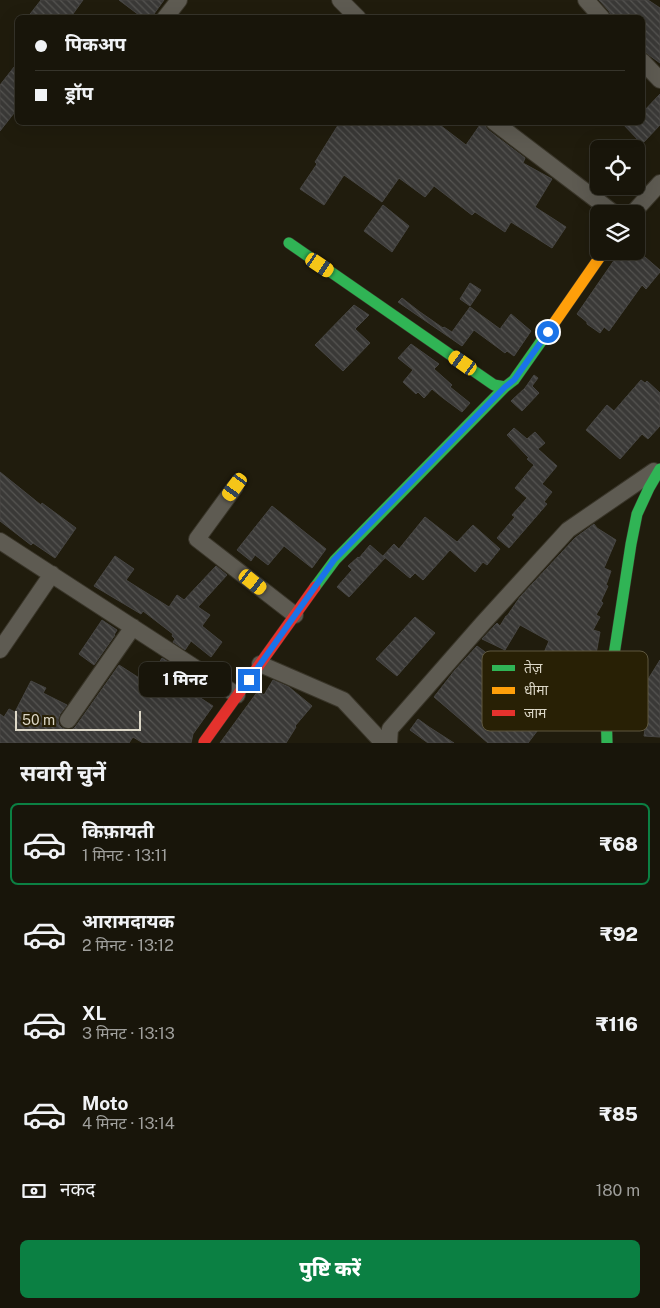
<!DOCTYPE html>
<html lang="hi">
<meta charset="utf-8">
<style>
:root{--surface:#18150a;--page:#252218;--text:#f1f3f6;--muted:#9f9f9c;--line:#36342b;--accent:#0b8043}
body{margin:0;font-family:"Public Sans","Noto Sans Devanagari",sans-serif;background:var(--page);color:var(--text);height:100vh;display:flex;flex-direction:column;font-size:19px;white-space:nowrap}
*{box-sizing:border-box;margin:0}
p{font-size:16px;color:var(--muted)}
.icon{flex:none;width:28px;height:28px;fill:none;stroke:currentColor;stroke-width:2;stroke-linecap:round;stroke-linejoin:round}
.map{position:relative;height:743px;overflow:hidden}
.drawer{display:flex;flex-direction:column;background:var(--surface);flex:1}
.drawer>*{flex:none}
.guide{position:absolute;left:15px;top:15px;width:630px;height:110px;border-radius:8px;box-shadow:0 5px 20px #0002,0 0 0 1px var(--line);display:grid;align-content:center;height:110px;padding:0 20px;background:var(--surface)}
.buttons{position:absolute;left:590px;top:140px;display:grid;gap:10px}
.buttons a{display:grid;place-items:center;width:55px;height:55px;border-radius:8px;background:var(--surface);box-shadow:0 5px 20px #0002,0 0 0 1px var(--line);font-size:25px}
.scale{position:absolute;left:15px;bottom:12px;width:126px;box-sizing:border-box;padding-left:5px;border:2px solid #dcd7c7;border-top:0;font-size:14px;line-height:18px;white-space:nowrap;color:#dcd7c7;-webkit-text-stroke:4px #282005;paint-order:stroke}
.end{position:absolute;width:22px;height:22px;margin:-11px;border:6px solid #1a73e8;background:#fff;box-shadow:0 0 0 2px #fff}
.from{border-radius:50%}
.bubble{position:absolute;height:35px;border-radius:8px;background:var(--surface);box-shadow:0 5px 20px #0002,0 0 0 1px var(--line);font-size:16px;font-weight:800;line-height:35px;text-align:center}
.car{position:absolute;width:15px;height:30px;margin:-15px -8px;border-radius:6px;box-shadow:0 0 4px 1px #0007;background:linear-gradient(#f5c518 24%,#345 0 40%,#f5c518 0 76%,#345 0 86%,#f5c518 0)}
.guide b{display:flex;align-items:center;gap:18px;height:48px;font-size:19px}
.guide b+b{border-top:1px solid var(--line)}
.guide i{width:12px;height:12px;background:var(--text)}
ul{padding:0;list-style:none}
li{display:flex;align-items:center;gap:15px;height:82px;margin:0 10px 8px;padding:0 10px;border:2px solid transparent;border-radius:8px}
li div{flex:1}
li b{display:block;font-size:19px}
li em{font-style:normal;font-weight:800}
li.selected{border-color:var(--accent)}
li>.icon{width:45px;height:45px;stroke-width:1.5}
h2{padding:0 20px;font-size:22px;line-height:60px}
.pay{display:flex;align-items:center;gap:12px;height:55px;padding:0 20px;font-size:19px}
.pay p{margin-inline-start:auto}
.cta{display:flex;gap:10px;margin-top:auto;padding:10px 20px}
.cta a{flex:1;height:58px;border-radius:8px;background:var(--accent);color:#fff;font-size:20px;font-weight:800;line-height:58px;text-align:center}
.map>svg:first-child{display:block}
.building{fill:url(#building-back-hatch);stroke:#464543}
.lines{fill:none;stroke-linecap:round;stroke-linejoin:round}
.street-casing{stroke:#393529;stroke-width:18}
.fast-casing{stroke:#393529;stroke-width:12}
.slow-casing{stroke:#393529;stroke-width:12}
.jam-casing{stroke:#393529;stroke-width:12}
.street{stroke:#5e5b52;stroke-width:16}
.fast{stroke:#30b455;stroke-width:11}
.slow{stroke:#ff9f0a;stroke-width:11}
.jam{stroke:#e5322d;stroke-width:11}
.route{stroke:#1a73e8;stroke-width:6}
.key{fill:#282005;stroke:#5e573f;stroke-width:1}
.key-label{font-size:14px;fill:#dcd7c7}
</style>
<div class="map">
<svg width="660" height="743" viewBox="0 0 660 743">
<defs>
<pattern id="building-back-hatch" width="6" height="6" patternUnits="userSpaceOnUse" patternTransform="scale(1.25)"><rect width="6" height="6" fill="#3a3937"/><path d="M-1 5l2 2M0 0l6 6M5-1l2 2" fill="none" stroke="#565552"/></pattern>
</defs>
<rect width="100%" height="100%" fill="#201c0d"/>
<path class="building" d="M 41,0 L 83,0 L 70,18 L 27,18 Z
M 119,0 L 164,0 L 151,18 L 143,18 Z
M 599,0 L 648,0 L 660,8 L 660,63 L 642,50 L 642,18 L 612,18 L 609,11 Z
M 18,62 L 18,108 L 0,131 L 0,85 Z
M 660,94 L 660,125 L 642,144 L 621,122 L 642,122 L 642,113 Z
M 340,122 L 436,122 L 466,145 L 482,122 L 484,122 L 485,126 L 488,130 L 525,158 L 523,163 L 552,179 L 535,207 L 566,227 L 552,248 L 511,222 L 505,232 L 475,212 L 472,215 L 434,186 L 425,197 L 399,178 L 382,202 L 344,175 L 324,205 L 300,189 L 317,164 L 315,162 Z
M 383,205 L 409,226 L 392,252 L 364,231 Z
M 618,251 L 638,251 L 660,270 L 660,272 L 646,289 L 642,285 L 609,331 L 604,327 L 600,333 L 587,324 L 587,322 L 577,314 L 615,259 Z
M 470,283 L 481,290 L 470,306 L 460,299 Z
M 402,298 L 420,312 L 443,328 L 444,327 L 452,332 L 470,307 L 500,329 L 511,314 L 531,331 L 514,356 L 507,351 L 505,353 L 474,330 L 462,346 L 398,302 Z
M 354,305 L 369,315 L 355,329 L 370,343 L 343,371 L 315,345 Z
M 411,344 L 439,364 L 434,369 L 452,385 L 450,387 L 470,403 L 462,412 L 443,398 L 432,389 L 424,398 L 418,392 L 416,394 L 403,382 L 413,370 L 398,358 Z
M 534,375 L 538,378 L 532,386 L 539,393 L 522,411 L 511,401 L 525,388 Z
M 641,380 L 645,383 L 647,381 L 660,393 L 660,426 L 648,439 L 642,434 L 620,459 L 586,430 L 607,405 L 614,411 Z
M 514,428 L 527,439 L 535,432 L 545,443 L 538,449 L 557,466 L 542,484 L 552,492 L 544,502 L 547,504 L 509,548 L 497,538 L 515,517 L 512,515 L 527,498 L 515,488 L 534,465 L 527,459 L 529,458 L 507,435 Z
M 0,472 L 41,505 L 42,503 L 76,528 L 55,558 L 33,543 L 31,545 L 0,521 Z
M 272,506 L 326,549 L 312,568 L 284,546 L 268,565 L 255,555 L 251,561 L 237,550 Z
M 425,517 L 457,542 L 473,525 L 500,549 L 487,565 L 483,562 L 475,572 L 450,550 L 423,580 L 415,573 L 410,578 L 383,556 L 394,544 L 399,549 Z
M 594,524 L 597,528 L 616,540 L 604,568 L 611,571 L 606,585 L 608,586 L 601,601 L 603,603 L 596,615 L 600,617 L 593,630 L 600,632 L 593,671 L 540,662 L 549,641 L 520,625 L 505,650 L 482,639 L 497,623 L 500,626 L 506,616 L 507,616 L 520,597 L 575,538 Z
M 370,545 L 385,558 L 349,597 L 337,587 L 352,570 L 348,566 L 358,557 L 359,558 Z
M 115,556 L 134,569 L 126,580 L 169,607 L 177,595 L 184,600 L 216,566 L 227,575 L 198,607 L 210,615 L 202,626 L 222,642 L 211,657 L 191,641 L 185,650 L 173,642 L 175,639 L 172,636 L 173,634 L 143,611 L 141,614 L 94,586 Z
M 415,617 L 435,633 L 397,676 L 376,659 Z
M 102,620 L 117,630 L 114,635 L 115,635 L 94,665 L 79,654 Z
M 477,646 L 557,705 L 528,743 L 488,743 L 434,697 L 455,670 Z
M 162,658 L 175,666 L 173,669 L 193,681 L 188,690 L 213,706 L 193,734 L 191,743 L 143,743 L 133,737 L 129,743 L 0,743 L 0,714 L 4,717 L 9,709 L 15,712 L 31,681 L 46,688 L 43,693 L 67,705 L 60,714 L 58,720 L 59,725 L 62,728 L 68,730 L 73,729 L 76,726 L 119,665 L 147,683 Z
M 660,660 L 660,737 L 644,736 L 649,704 L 637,697 Z
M 273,680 L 289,687 L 312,706 L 295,726 L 296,727 L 286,743 L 220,743 L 258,691 L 264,695 Z
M 418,719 L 429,727 L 454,743 L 428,743 L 410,730 Z"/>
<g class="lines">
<g class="street-casing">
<path id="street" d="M 340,0 L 358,18
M 586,0 L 602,18
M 165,18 L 179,0
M 642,61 L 660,80
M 494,122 L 615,214
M 632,214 L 660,183
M 235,487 L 197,539 L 295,615
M 0,541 L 237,695
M 0,650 L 52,574
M 260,664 L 343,700 L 383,743
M 68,720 L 133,627
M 389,743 L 390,729 L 483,623 L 568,530 L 654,471"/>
</g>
<g class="fast-casing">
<path id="fast" d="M 289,243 L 494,385 L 505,387 L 514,380 L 552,326
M 315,587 L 335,560 L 505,387
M 607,743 L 606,707 L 631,544 L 637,514 L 649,488 L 660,469"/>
</g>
<g class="slow-casing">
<path id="slow" d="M 552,326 L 604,251"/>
</g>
<g class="jam-casing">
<path id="jam" d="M 204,742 L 315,587"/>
</g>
<use href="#street" class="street"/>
<use href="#fast" class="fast"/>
<use href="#slow" class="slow"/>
<use href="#jam" class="jam"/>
</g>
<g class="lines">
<path class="route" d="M 249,680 L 334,560 L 505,387 L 514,380 L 548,332"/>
</g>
<rect x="482" y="651" width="166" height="80" rx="8" class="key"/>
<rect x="492" y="665" width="23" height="6" fill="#30b455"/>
<rect x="492" y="687" width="23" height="7" fill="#ff9f0a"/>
<rect x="492" y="710" width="23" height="6" fill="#e5322d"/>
<g class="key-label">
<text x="524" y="673">तेज़</text>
<text x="524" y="695">धीमा</text>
<text x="524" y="718">जाम</text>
</g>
</svg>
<div class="buttons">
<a><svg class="icon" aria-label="locate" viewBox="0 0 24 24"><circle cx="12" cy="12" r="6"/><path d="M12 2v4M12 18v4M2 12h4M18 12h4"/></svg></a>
<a><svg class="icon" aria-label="layers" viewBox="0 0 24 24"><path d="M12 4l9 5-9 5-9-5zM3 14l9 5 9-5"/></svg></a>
</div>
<div class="scale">50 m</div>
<i class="end from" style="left:548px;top:332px"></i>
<i class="end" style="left:249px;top:680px"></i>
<div class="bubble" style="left:139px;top:662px;width:92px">1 मिनट</div>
<i class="car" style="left:320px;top:265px;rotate:124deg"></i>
<i class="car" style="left:463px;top:363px;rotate:305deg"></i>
<i class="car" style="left:235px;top:487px;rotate:216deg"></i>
<i class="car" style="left:253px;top:582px;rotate:128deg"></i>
<div class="guide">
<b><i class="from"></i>पिकअप</b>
<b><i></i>ड्रॉप</b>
</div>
</div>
<section class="drawer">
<h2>सवारी चुनें</h2>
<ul>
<li class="selected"><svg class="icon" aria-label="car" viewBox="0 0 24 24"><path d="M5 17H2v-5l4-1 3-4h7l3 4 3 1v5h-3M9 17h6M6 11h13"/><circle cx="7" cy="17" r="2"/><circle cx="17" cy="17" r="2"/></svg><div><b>किफ़ायती</b><p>1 मिनट · 13:11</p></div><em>₹68</em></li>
<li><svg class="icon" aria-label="car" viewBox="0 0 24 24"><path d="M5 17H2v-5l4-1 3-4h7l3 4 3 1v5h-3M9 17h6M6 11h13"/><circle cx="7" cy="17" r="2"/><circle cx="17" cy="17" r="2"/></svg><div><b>आरामदायक</b><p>2 मिनट · 13:12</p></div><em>₹92</em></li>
<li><svg class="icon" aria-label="car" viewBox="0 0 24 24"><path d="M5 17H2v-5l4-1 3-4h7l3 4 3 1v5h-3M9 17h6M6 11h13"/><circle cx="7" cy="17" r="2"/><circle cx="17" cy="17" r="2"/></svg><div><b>XL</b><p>3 मिनट · 13:13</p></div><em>₹116</em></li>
<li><svg class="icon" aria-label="car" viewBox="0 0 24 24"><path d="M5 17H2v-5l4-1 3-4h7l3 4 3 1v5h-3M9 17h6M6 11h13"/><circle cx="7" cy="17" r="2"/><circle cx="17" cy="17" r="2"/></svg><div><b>Moto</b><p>4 मिनट · 13:14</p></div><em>₹85</em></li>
</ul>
<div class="pay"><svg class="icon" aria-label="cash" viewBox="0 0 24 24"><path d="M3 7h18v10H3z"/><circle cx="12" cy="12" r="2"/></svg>नकद<p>180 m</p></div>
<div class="cta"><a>पुष्टि करें</a></div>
</section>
